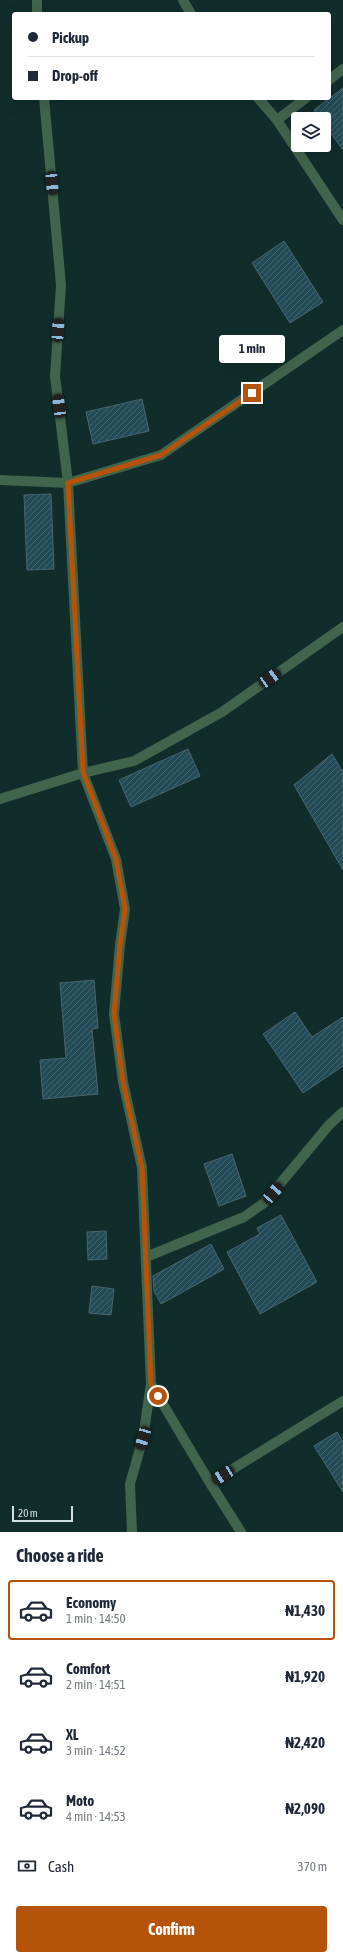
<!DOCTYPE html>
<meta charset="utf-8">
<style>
:root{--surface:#fff;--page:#f6f6f7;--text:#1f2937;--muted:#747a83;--line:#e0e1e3;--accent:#b45309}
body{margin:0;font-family:"Asap Condensed",sans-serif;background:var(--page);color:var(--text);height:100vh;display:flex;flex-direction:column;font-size:15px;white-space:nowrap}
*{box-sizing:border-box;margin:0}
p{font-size:13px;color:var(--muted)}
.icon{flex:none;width:22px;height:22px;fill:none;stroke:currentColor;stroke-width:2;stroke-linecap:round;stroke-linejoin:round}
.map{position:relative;height:1532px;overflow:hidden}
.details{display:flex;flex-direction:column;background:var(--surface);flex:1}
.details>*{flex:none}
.guide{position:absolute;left:12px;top:12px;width:319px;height:88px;border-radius:4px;box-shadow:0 4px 16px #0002;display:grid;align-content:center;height:88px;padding:0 16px;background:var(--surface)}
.tools{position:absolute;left:291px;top:112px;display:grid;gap:8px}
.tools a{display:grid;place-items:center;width:40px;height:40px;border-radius:4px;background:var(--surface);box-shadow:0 4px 16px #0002;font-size:20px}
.scale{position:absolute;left:12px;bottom:10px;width:61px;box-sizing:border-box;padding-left:4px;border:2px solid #d1e1df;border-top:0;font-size:11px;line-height:14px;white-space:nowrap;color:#d1e1df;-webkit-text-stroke:3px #112d2b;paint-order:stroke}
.end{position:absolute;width:18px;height:18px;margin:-9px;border:5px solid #b45309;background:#fff;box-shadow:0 0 0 2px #fff}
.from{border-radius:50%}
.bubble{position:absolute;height:28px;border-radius:4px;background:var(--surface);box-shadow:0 4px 16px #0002;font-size:13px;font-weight:700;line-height:28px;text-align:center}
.car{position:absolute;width:12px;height:24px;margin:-12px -6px;border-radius:5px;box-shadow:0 0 3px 1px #0007;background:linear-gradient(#222 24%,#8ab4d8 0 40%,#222 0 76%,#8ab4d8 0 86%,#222 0)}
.guide b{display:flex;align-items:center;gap:14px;height:38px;font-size:15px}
.guide b+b{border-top:1px solid var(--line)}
.guide i{width:10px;height:10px;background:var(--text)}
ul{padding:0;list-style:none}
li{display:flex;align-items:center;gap:12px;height:60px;margin:0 8px 6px;padding:0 8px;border:2px solid transparent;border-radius:4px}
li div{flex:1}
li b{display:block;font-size:15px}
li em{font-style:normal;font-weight:700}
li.on{border-color:var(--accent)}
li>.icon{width:36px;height:36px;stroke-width:1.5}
h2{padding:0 16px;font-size:18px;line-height:48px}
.pay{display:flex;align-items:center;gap:10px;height:44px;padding:0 16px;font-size:15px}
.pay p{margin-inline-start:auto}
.button{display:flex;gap:8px;margin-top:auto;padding:8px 16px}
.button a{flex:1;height:46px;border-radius:4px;background:var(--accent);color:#fff;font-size:16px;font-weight:700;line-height:46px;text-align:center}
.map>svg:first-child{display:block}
.building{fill:url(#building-hatch);stroke:#4a656e}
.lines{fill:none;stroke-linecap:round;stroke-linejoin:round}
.minor{stroke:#41644d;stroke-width:10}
.route{stroke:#b45309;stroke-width:5}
</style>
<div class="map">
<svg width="343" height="1532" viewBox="0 0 343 1532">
<defs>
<pattern id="building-hatch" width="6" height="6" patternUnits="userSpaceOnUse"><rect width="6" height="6" fill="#234b57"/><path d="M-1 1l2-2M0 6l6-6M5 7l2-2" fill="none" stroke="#42656f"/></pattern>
</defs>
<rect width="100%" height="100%" fill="#112d2b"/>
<path class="building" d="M 343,88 L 343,150 L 324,124 L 324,119 L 321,119 L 314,110 Z
M 284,241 L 323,302 L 290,323 L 252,263 Z
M 142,399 L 149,431 L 93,444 L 86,412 Z
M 51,494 L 54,569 L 27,570 L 24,495 Z
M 188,749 L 200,776 L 131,807 L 119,780 Z
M 332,754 L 343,772 L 343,870 L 294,785 Z
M 94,980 L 98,1028 L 92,1029 L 98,1094 L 43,1099 L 40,1060 L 66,1058 L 60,983 Z
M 295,1012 L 312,1037 L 343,1017 L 343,1066 L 303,1093 L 263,1034 Z
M 232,1154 L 246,1196 L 219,1206 L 204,1164 Z
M 281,1215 L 317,1282 L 260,1314 L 227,1252 L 260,1234 L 257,1228 Z
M 106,1231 L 107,1259 L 88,1260 L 87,1232 Z
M 211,1244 L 224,1269 L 161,1304 L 154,1291 L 153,1276 Z
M 92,1286 L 114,1289 L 111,1315 L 89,1313 Z
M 337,1432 L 343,1442 L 343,1492 L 314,1446 Z"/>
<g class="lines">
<path class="minor" d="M 183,0 L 191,14
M 37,14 L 37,0
M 329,80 L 343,69
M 44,98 L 61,285 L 55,376 L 68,483 L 83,773 L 116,859 L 125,909 L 120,945 L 114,1014 L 123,1082 L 142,1168 L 151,1384 L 143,1438 L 130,1484 L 132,1532
M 258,98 L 277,120 L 343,220
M 277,120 L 306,98
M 0,480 L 68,483 L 161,455 L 343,330
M 0,799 L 83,773 L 134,761 L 222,712 L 343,627
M 146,1257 L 244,1217 L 264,1203 L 329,1125 L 343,1112
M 151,1384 L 210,1483 L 241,1532
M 210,1483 L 343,1401"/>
</g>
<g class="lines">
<path class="route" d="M 158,1396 L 151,1384 L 142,1168 L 123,1082 L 114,1014 L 120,945 L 125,909 L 116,859 L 83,772 L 68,483 L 161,455 L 252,393"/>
</g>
</svg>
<div class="tools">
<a><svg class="icon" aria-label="layers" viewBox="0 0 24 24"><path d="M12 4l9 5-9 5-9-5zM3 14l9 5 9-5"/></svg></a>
</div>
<div class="scale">20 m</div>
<i class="end from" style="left:158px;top:1396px"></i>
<i class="end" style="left:252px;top:393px"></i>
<div class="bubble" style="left:219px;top:335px;width:66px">1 min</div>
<i class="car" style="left:52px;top:183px;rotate:175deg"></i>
<i class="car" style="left:58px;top:330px;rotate:4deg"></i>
<i class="car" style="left:59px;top:406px;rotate:353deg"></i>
<i class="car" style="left:270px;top:678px;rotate:55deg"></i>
<i class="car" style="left:273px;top:1193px;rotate:41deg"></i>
<i class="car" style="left:143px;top:1438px;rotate:196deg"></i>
<i class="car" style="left:223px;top:1475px;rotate:238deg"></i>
<div class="guide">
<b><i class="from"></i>Pickup</b>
<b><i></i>Drop-off</b>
</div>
</div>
<section class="details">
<h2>Choose a ride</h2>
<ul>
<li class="on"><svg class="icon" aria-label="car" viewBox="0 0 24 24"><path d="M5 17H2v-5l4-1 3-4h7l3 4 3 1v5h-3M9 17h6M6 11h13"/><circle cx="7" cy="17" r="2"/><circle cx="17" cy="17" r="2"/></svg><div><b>Economy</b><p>1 min · 14:50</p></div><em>₦1,430</em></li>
<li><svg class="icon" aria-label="car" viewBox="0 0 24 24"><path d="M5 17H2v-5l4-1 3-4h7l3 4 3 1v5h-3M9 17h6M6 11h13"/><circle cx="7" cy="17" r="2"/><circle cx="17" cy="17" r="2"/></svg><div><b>Comfort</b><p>2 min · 14:51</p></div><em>₦1,920</em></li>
<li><svg class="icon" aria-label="car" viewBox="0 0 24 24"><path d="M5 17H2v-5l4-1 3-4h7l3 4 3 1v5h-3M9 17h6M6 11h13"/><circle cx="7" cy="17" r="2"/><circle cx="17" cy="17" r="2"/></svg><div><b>XL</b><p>3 min · 14:52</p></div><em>₦2,420</em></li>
<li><svg class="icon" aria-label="car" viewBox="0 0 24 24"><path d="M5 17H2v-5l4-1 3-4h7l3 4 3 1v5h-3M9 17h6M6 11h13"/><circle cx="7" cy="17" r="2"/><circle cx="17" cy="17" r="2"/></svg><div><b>Moto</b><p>4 min · 14:53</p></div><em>₦2,090</em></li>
</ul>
<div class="pay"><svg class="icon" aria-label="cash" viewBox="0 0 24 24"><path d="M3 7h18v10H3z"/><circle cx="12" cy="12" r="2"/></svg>Cash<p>370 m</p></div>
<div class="button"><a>Confirm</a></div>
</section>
